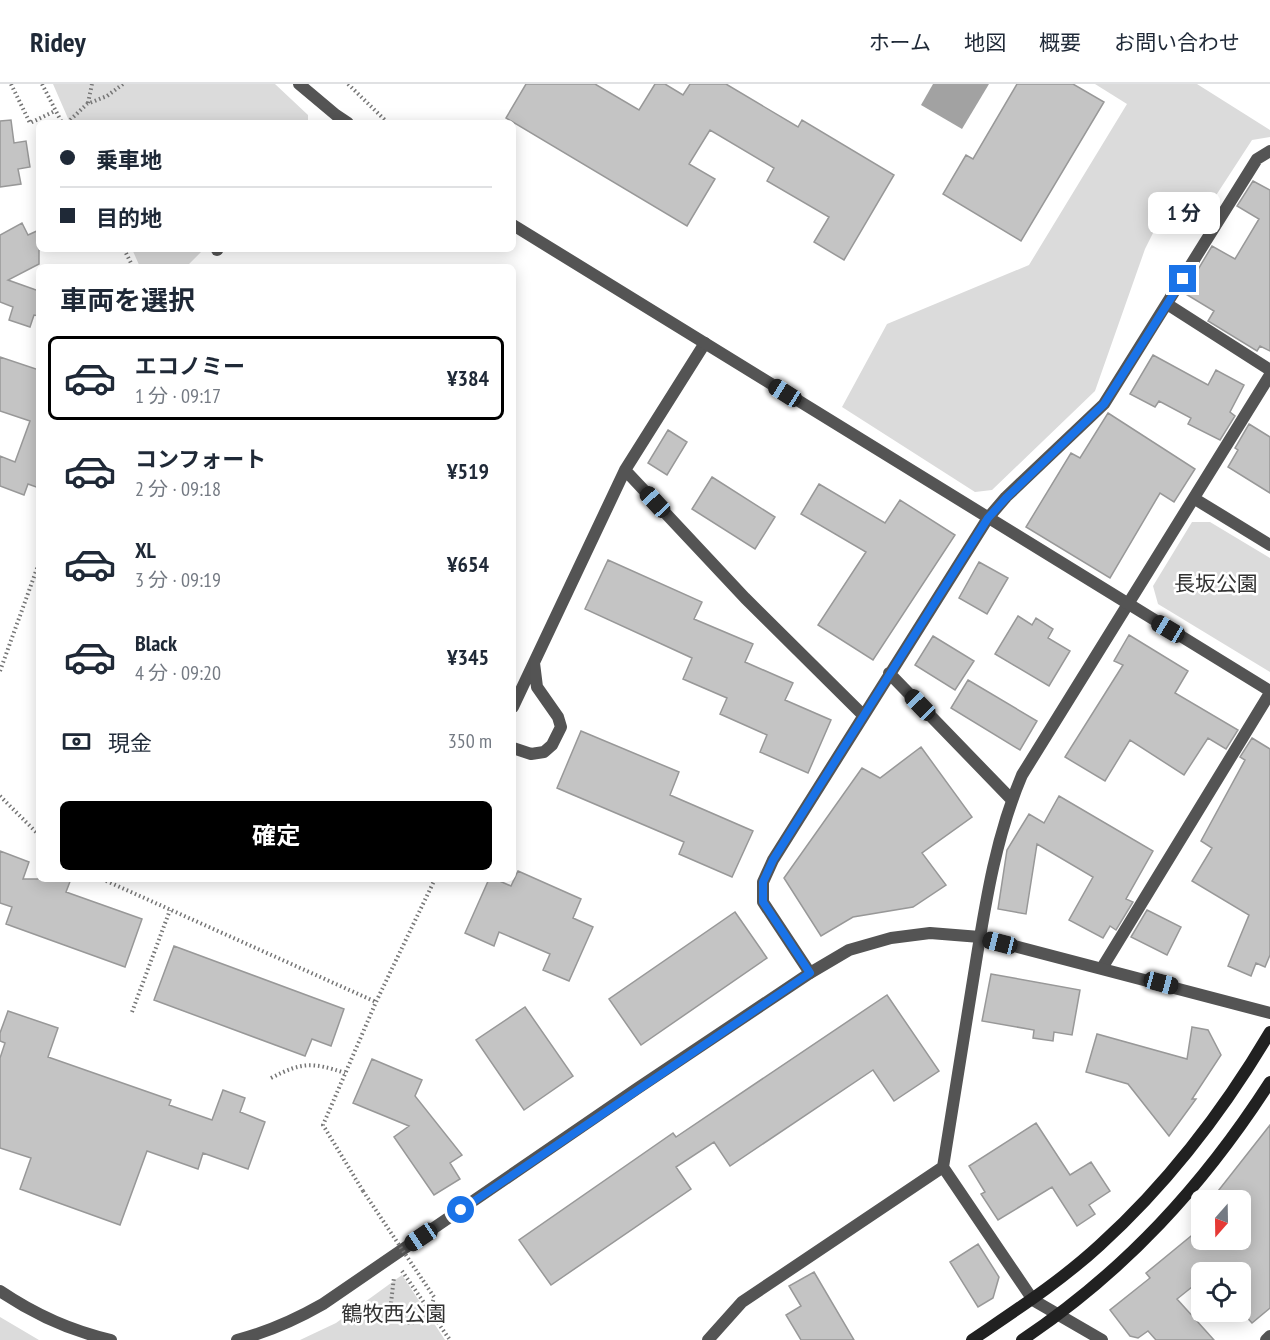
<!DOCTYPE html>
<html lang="ja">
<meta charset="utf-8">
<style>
:root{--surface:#fff;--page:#f6f6f7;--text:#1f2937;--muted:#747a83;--line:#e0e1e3;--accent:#000}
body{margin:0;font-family:"PT Sans Narrow","Noto Sans JP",sans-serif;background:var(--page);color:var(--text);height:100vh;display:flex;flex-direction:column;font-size:22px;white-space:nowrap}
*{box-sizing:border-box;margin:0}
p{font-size:20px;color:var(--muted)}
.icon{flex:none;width:33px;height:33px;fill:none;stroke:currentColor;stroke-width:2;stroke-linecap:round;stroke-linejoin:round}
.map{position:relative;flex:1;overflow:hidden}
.drawer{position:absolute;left:36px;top:180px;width:480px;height:618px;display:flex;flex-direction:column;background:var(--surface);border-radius:9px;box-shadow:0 3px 15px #0003}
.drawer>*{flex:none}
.top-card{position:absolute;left:36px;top:36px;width:480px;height:132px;border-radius:9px;box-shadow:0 3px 15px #0003;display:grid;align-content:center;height:132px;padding:0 24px;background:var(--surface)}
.needle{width:39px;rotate:200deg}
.buttons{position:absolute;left:1191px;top:1106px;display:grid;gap:12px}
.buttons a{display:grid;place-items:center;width:60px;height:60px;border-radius:9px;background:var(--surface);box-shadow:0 3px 15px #0003;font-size:30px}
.end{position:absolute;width:27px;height:27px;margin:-14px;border:8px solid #1a73e8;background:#fff;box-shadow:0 0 0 3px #fff}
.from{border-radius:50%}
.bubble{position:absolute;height:42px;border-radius:9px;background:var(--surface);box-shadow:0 3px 15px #0003;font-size:20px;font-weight:700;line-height:42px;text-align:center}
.car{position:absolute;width:18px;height:36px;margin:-18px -9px;border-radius:8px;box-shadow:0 0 4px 2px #0007;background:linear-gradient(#222 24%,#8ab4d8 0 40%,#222 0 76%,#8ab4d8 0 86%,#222 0)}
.top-card b{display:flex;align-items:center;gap:21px;height:57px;font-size:22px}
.top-card b+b{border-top:2px solid var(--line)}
.top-card i{width:15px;height:15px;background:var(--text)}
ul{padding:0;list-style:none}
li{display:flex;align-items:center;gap:18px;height:84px;margin:0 12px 9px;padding:0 12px;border:3px solid transparent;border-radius:9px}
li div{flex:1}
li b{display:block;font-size:22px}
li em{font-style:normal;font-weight:700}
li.active{border-color:var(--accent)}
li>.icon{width:54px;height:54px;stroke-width:1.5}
h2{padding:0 24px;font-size:27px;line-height:72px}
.pay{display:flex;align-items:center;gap:15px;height:66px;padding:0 24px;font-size:22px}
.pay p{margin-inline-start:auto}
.cta{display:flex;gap:12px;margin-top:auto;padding:12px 24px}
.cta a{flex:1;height:69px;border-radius:9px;background:var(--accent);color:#fff;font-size:24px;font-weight:700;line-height:69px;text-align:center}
header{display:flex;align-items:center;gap:36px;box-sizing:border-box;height:84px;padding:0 30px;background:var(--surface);border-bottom:2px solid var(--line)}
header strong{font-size:28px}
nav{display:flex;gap:33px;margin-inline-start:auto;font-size:21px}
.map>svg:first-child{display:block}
.green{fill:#dbdbdb}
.water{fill:#a2a2a2}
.building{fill:#c4c4c4;stroke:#989898;stroke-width:1.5}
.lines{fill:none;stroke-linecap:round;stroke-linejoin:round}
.path{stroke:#767676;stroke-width:4;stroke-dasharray:1.5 3;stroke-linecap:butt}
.service{stroke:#545454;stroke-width:12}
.minor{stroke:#545454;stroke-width:12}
.tertiary{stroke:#545454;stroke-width:12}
.secondary{stroke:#212121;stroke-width:12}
.path-bridge{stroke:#767676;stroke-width:4;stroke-dasharray:1.5 3;stroke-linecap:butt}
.route{stroke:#1a73e8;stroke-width:8}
.labels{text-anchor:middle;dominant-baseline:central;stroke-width:5;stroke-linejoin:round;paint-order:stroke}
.park-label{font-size:21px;fill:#323232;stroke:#fff}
</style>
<header>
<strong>Ridey</strong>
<nav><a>ホーム</a><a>地図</a><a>概要</a><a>お問い合わせ</a></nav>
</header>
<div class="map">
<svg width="1270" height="1256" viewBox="0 0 1270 1256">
<rect width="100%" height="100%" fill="#fff"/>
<path class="green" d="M 53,0 L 275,0 L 308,31 L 308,39 L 70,39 Z
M 1095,0 L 1197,0 L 1270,46 L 1270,53 L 1252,56 L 1200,136 L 1168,119 L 1145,165 L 1095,307 L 992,406 L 975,408 L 842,323 L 887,240 L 1029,181 L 1127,20 Z
M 132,165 L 204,165 L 186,183 L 140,183 Z
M 1192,438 L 1210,438 L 1270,474 L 1270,588 L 1158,520 L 1153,502 Z
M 402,1191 L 445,1256 L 300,1256 L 336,1239 Z
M 0,1233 L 39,1256 L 0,1256 Z"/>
<path class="water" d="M 933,0 L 989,0 L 962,45 L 921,21 Z"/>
<path class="building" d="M 526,0 L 595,0 L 639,26 L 655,0 L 665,0 L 683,11 L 690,0 L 726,0 L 798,43 L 802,36 L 894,91 L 844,176 L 814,158 L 829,133 L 767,97 L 774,84 L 710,46 L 689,80 L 715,95 L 687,142 L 506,34 Z
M 1017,0 L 1073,0 L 1104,18 L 1021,157 L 943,110 L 966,71 L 973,75 Z
M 11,36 L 14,59 L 26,57 L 30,83 L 18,85 L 21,100 L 0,103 L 0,37 Z
M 1253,97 L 1270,106 L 1270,267 L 1260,262 L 1257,267 L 1208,237 L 1214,227 L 1184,209 L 1212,162 L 1235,175 L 1259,135 L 1237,122 Z
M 22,139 L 28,151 L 39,146 L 39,180 L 8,196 L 39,207 L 39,232 L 34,231 L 30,243 L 9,236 L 13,223 L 0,218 L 0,151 Z
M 1153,271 L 1208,301 L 1216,286 L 1244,301 L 1230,328 L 1235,332 L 1220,356 L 1188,340 L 1191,334 L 1159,317 L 1155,323 L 1130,310 Z
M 0,273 L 39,286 L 39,404 L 28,400 L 24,411 L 0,402 L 0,372 L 15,378 L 30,337 L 0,327 Z
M 1108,329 L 1195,385 L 1174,418 L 1160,409 L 1110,494 L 1026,443 L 1071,369 L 1080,374 Z
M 1249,340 L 1270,353 L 1270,409 L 1228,383 L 1238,366 L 1235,364 Z
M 668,346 L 687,358 L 667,391 L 648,379 Z
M 712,393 L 775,433 L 755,465 L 692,425 Z
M 819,400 L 885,439 L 900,416 L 955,451 L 873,576 L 818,541 L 866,468 L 801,430 Z
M 608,476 L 702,518 L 694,535 L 753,560 L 745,578 L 793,599 L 785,616 L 831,636 L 808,689 L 760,668 L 767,651 L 720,630 L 727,614 L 683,595 L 692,574 L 585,525 Z
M 979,478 L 1008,494 L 987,530 L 959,514 Z
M 1018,532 L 1032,541 L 1036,534 L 1053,545 L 1048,554 L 1070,567 L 1049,602 L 995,570 Z
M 1129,551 L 1188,587 L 1175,609 L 1238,646 L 1226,665 L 1208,654 L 1184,691 L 1130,656 L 1105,697 L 1065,673 L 1123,581 L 1114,577 Z
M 933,552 L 974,577 L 955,606 L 915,581 Z
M 968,596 L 1037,637 L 1020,666 L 951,624 Z
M 581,647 L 679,688 L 670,711 L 753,747 L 732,793 L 679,770 L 684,758 L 557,704 Z
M 1252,654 L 1270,665 L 1270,871 L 1265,883 L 1256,879 L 1251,892 L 1228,882 L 1249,831 L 1192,797 L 1212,764 L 1201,757 L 1245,676 L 1240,673 Z
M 921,663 L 972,733 L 922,769 L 946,801 L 913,823 L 853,833 L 821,852 L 784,794 L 862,684 L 880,694 Z
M 1059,712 L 1153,767 L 1126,815 L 1133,818 L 1116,846 L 1110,842 L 1103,854 L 1069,836 L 1093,793 L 1037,760 L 1026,830 L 998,825 L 1007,766 L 1029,730 L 1044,739 Z
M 0,767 L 29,778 L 23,795 L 71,795 L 66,808 L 142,835 L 125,883 L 6,840 L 12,823 L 0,819 Z
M 518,787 L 581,815 L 573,834 L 593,843 L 569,897 L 543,886 L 550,870 L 499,848 L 494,862 L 465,849 L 489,795 L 495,795 L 511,802 Z
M 1147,826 L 1181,843 L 1167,871 L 1131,853 Z
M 735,828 L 767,874 L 641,961 L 609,915 Z
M 174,862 L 344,925 L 331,962 L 312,955 L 305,972 L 154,916 Z
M 991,890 L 1080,906 L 1072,951 L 1054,948 L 1053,957 L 1033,954 L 1034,946 L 982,937 Z
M 887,911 L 939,987 L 894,1017 L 873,986 L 730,1082 L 714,1058 L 676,1083 L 691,1105 L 551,1201 L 519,1156 L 673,1049 L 676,1053 Z
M 525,923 L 573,992 L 524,1026 L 476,956 Z
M 8,927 L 58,944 L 48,973 L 171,1016 L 169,1021 L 212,1036 L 223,1006 L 245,1014 L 240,1028 L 265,1038 L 248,1085 L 203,1069 L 198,1085 L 147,1067 L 120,1141 L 20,1105 L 31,1074 L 0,1064 L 0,974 L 5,959 L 0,957 L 0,949 Z
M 1192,943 L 1208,946 L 1221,971 L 1192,1015 L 1196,1015 L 1169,1052 L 1128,1000 L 1086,988 L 1097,950 L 1187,975 Z
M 372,975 L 422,996 L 415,1012 L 462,1071 L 450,1079 L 460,1095 L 434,1111 L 394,1053 L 409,1042 L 353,1019 Z
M 1036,1039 L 1070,1091 L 1091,1078 L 1110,1107 L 1089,1121 L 1095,1130 L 1077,1142 L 1052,1103 L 998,1136 L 981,1110 L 985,1108 L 969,1082 Z
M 1270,1041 L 1270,1224 L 1252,1239 L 1240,1226 L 1240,1188 L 1202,1188 L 1202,1195 L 1177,1215 L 1214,1256 L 1156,1256 L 1148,1247 L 1138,1254 L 1130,1252 L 1110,1226 L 1150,1194 L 1146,1189 L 1202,1143 L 1202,1155 L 1240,1155 L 1240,1116 L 1211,1116 Z
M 978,1160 L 999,1193 L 993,1214 L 978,1223 L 950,1178 Z
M 814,1188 L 854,1256 L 801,1256 L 786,1231 L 801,1222 L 789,1202 Z"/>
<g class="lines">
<path class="path" d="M 11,0 L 30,39 L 55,27
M 42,0 L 62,39
M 348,0 L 388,39
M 88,19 L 92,0
M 67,39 L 87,20 L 107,12 L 123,0
M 124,165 L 133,183
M 0,587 L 39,479
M 0,712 L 39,751
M 102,795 L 376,918
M 132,928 L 170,826
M 271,994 C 302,978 312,978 345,989
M 363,1107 L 323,1041 L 376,918 L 435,795
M 402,1187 L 450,1256
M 391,1219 L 394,1193"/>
<path class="service" d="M 217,166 L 218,165"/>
<path class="minor" d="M 1167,220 L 1270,286
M 625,386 L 745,514 L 863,631
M 1195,415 L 1270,461
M 889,589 L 1012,716
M 513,623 L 625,386 L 705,259
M 513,664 L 531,670 L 544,668 L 552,661 L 561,643 L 558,633 L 537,603 L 534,579
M 1102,884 L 1270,609
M 810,889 L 763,818 L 763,798 L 773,776 L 988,434 L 1006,413 L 1104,320 L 1257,75 L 1270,67
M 943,1083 L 1033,1216 L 1102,1256
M 708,1256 L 742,1218 L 943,1083 C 954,1018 964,954 974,890 C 985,822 995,754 1022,691 L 1270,291
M 1266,1256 L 1270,1252"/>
<path class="tertiary" d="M 299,0 L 336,31 L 348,39
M 513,141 L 1270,607
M 0,1207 C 34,1230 71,1247 111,1256
M 237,1256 C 268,1248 295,1236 323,1220 L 638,1004 L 810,889 L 849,866 L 891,854 L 930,849 L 980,853 L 1270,929"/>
<path class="secondary" d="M 972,1256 C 1016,1226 1061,1197 1100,1161 C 1167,1100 1224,1026 1270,948
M 1022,1256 C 1125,1187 1203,1102 1270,998"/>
<path class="path-bridge" d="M 363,1107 L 434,1213 C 430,1230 425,1236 409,1239 L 396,1232 L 391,1219"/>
</g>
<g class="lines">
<path class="route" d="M 461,1126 L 810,889 L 763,818 L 763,798 L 773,776 L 988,434 L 1006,414 L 1104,320 L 1183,195"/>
</g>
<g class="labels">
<g class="park-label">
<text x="1216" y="499">長坂公園</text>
<text x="394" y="1229">鶴牧西公園</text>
</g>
</g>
</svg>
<div class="buttons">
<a><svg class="needle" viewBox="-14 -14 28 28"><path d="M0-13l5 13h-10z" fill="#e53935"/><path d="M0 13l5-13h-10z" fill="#747a83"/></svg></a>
<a><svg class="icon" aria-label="locate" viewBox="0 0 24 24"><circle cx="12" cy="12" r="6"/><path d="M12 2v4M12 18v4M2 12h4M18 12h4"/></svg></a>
</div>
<i class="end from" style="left:461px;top:1126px"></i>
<i class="end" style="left:1183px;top:195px"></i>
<div class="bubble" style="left:1148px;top:108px;width:72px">1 分</div>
<i class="car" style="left:785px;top:309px;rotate:302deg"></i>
<i class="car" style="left:655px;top:418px;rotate:317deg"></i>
<i class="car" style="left:1168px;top:545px;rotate:301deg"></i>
<i class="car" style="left:920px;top:621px;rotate:316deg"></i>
<i class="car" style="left:1000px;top:859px;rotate:284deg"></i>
<i class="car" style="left:1161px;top:899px;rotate:105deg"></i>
<i class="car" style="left:421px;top:1153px;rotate:236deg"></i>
<div class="top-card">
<b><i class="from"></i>乗車地</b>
<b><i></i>目的地</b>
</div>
<section class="drawer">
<h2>車両を選択</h2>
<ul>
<li class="active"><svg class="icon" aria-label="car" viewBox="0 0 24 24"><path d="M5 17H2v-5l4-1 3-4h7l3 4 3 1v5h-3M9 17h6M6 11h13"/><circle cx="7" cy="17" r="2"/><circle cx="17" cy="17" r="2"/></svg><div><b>エコノミー</b><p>1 分 · 09:17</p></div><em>¥384</em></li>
<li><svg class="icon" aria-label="car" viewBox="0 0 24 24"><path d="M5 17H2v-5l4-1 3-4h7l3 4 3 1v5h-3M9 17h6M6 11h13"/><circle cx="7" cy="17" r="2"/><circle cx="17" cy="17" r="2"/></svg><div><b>コンフォート</b><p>2 分 · 09:18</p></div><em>¥519</em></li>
<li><svg class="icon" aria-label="car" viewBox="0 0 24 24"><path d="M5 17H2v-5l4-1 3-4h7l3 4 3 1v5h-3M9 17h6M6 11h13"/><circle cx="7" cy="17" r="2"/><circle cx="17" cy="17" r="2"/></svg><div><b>XL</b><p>3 分 · 09:19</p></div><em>¥654</em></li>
<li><svg class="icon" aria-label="car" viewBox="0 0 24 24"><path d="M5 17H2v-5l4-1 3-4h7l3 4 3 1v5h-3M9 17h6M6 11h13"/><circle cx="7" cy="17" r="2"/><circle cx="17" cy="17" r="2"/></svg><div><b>Black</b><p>4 分 · 09:20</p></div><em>¥345</em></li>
</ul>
<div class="pay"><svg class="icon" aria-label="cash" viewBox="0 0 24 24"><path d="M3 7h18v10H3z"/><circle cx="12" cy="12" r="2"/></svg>現金<p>350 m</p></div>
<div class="cta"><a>確定</a></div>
</section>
</div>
